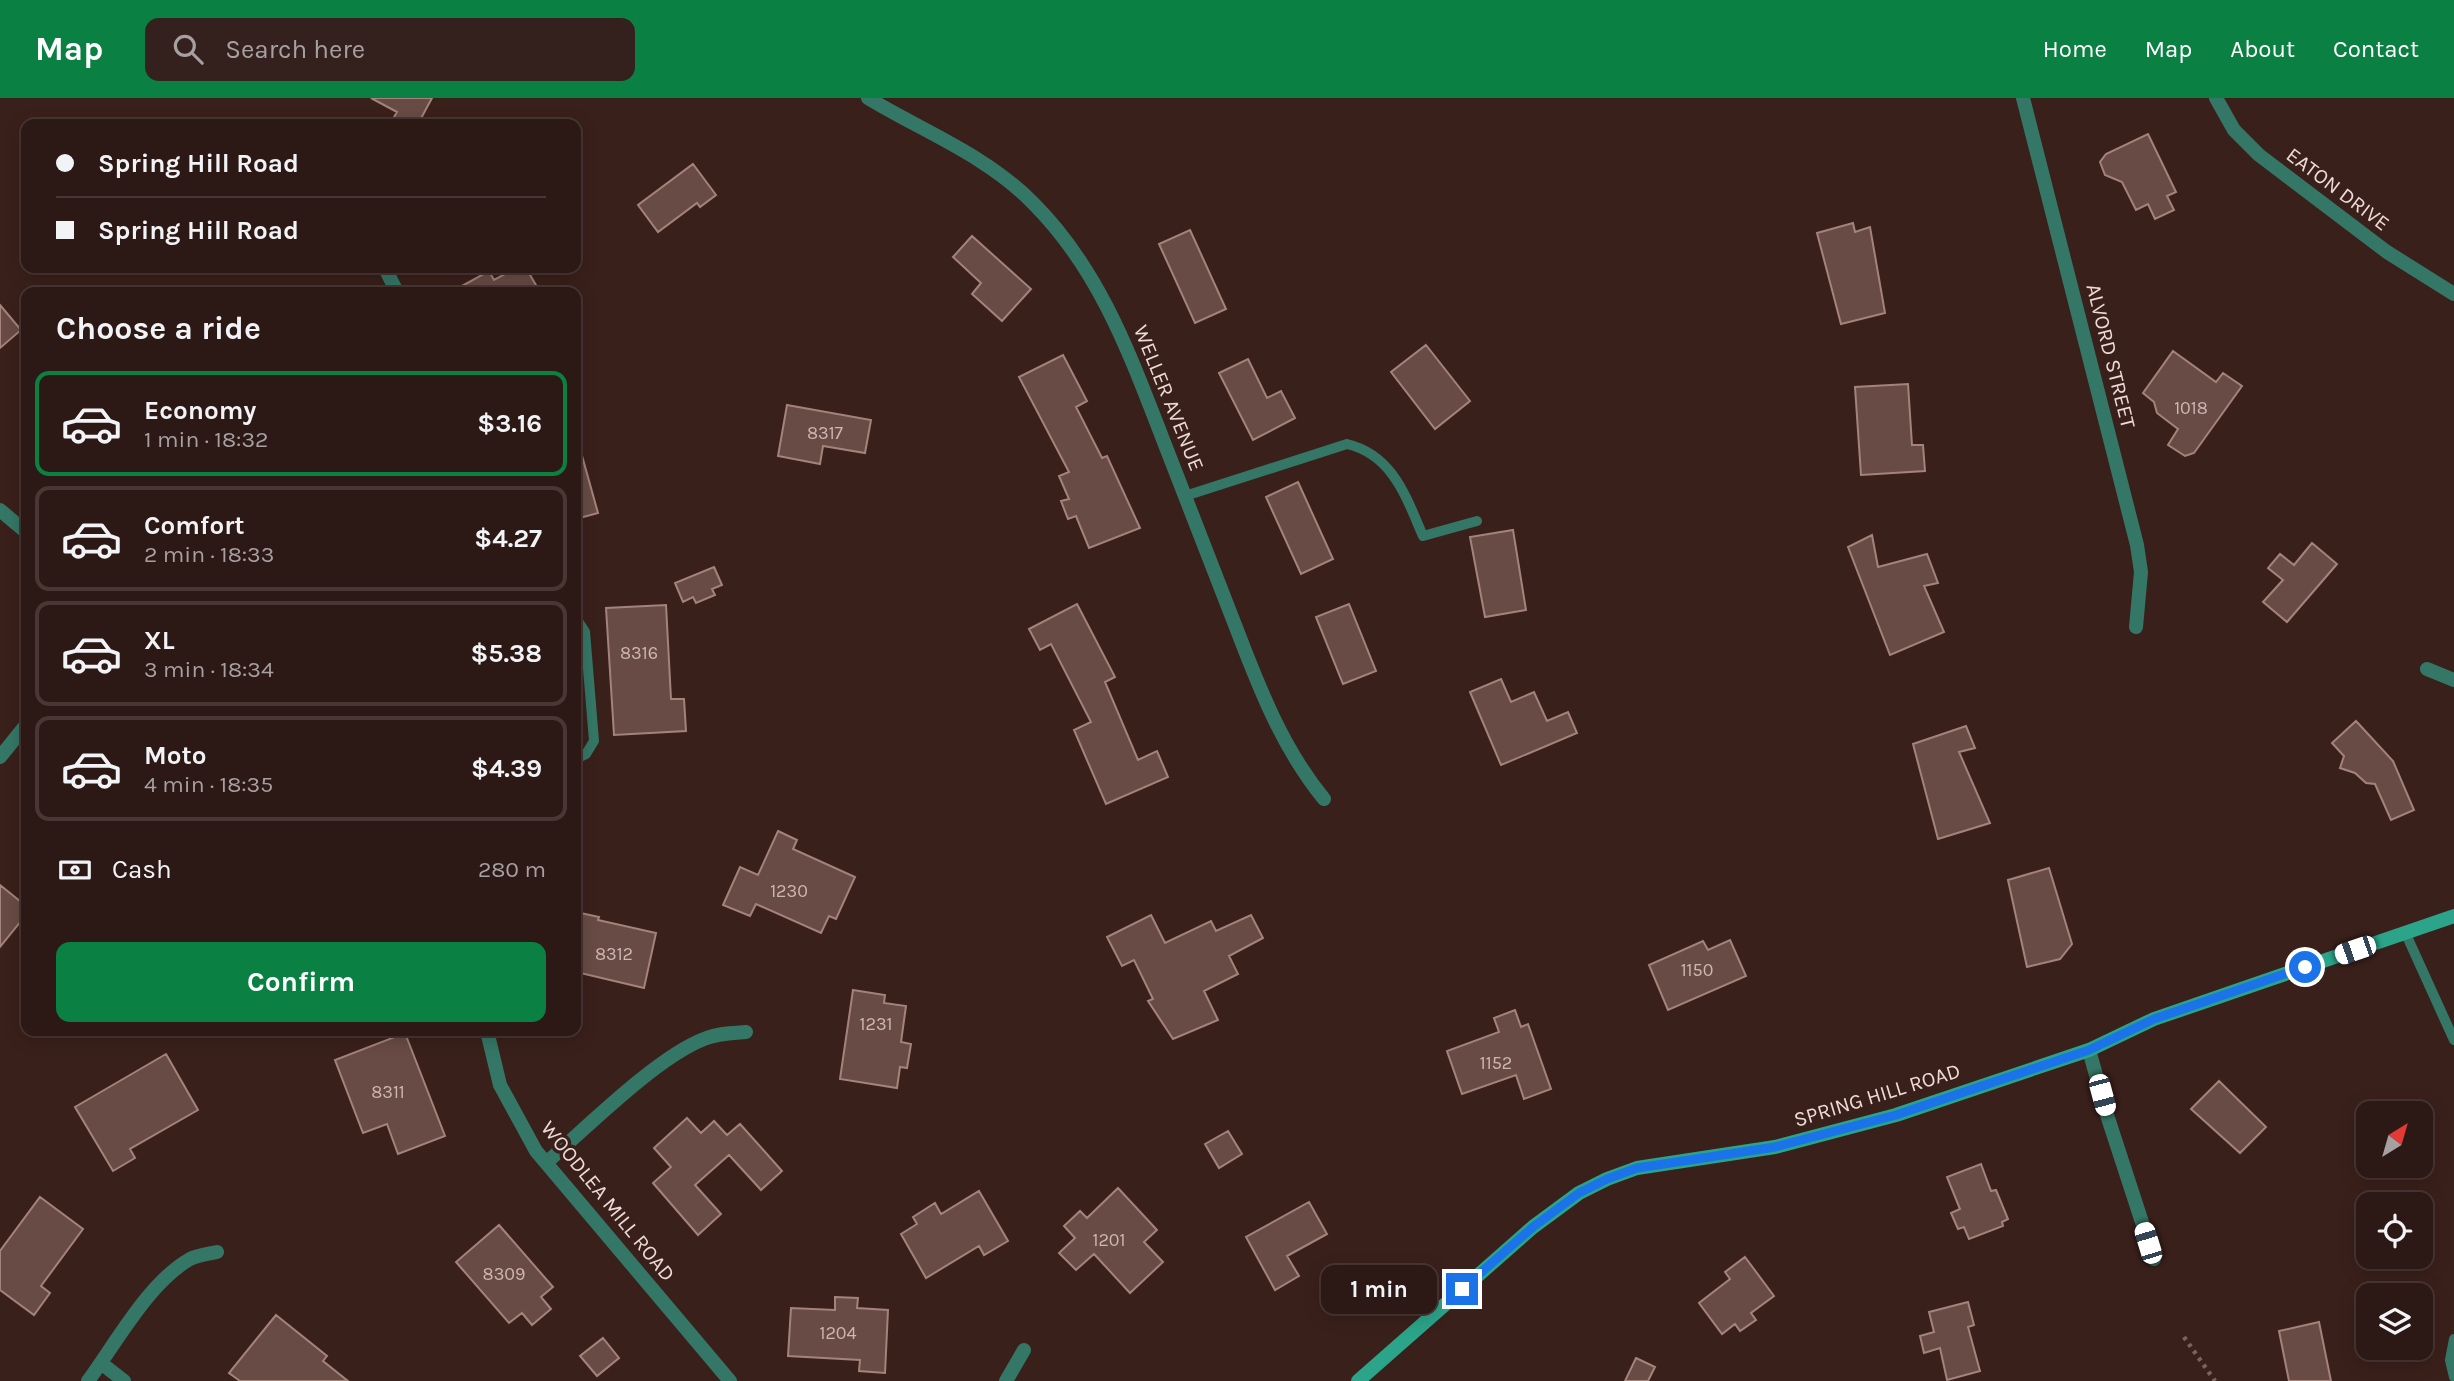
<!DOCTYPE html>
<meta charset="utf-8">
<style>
:root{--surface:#2c1814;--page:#34211d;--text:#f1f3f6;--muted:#a6a0a0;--line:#483734;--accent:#0b8043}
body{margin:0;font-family:Karla,sans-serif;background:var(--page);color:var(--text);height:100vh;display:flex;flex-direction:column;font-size:26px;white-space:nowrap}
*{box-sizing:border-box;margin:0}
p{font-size:23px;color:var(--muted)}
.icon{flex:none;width:38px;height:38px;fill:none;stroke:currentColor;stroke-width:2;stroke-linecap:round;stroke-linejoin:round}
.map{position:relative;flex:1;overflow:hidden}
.sheet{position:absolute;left:21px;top:189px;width:560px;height:749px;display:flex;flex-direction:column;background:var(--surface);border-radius:14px;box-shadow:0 4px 18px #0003,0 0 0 2px var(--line)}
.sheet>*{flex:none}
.top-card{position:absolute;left:21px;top:21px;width:560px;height:154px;border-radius:14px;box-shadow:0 4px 18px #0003,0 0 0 2px var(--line);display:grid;align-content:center;height:154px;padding:0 35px;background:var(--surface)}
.needle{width:46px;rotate:37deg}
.fabs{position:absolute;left:2356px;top:1003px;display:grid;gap:14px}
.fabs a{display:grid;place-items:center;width:77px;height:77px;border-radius:14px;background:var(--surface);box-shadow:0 4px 18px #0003,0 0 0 2px var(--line);font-size:35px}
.end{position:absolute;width:32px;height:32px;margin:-16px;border:9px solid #1a73e8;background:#fff;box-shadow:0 0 0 4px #fff}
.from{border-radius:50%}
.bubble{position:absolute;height:49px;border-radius:14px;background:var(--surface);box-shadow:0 4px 18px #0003,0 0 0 2px var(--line);font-size:23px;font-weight:700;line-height:49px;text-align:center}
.car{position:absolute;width:21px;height:42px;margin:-21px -10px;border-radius:9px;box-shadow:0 0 5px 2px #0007;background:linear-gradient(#fff 24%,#345 0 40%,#fff 0 76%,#345 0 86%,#fff 0)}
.top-card b{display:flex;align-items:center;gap:24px;height:66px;font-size:26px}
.top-card b+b{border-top:2px solid var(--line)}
.top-card i{width:18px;height:18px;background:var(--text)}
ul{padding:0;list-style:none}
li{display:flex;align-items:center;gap:21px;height:105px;margin:0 14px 10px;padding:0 21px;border:4px solid var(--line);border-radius:14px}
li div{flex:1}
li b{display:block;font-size:26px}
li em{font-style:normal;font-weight:700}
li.selected{border-color:var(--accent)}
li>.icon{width:63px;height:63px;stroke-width:1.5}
h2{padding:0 35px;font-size:32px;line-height:84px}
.pay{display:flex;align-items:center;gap:18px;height:77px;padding:0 35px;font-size:26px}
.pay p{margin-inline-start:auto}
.primary-button{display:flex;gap:14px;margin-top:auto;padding:14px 35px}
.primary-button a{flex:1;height:80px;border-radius:14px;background:var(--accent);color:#fff;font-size:28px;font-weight:700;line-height:80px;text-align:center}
header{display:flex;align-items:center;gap:42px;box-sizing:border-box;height:98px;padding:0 35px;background:var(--accent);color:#fff}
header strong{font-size:33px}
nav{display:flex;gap:38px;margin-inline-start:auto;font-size:24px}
.search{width:490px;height:63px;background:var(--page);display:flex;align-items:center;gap:18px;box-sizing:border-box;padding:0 24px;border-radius:14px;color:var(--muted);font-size:26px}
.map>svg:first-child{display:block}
.building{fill:#694b45;stroke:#a3837b;stroke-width:2}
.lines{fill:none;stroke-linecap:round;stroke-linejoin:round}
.path{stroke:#7a635e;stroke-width:4.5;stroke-dasharray:3.5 5;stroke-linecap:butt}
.service{stroke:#357766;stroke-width:10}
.minor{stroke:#357766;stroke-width:14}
.secondary{stroke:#2ba489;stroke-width:14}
.route{stroke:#1a73e8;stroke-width:9}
.labels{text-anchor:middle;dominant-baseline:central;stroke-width:7;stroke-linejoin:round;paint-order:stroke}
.number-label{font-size:18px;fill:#ccb7b2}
.street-label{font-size:21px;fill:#eddbd7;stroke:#3a201b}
</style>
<header>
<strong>Map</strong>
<div class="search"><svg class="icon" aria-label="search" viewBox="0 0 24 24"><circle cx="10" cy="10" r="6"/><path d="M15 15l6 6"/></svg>Search here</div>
<nav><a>Home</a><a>Map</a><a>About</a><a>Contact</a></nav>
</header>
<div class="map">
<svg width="2454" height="1283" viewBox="0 0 2454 1283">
<rect width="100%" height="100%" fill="#3a201b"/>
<path class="building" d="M 371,0 L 432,0 L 418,26 L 390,26 L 397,14 Z
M 2148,36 L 2176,94 L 2167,98 L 2174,112 L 2155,121 L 2148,106 L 2136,112 L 2122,84 L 2105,77 L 2100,64 L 2106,56 Z
M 693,66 L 716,97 L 700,109 L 697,105 L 658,134 L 638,107 Z
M 1853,125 L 1855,134 L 1870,129 L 1885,215 L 1841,226 L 1817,135 Z
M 1190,132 L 1226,211 L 1195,225 L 1159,146 Z
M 972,138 L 1031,191 L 1002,223 L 972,196 L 981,185 L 953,159 Z
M 516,170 L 526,170 L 540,194 L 451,194 L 489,173 L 494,182 Z
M 0,207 L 21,232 L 0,250 Z
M 1426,247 L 1470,303 L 1435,331 L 1391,274 Z
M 2173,253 L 2216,284 L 2223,275 L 2242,288 L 2194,355 L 2185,358 L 2168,347 L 2178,331 L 2157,315 L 2154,304 L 2143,295 Z
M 1063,257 L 1087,303 L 1076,309 L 1102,360 L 1107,358 L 1140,430 L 1089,450 L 1076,418 L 1068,421 L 1061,403 L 1069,401 L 1059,378 L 1069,374 L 1019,279 Z
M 1248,261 L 1267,300 L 1281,293 L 1295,320 L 1253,342 L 1219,275 Z
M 1908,286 L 1912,347 L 1923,347 L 1925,373 L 1861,377 L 1855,289 Z
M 787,307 L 871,322 L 865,355 L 823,348 L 820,366 L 778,358 Z
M 581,354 L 598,415 L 576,421 L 576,355 Z
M 1298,384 L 1333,461 L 1301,476 L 1266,399 Z
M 1513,432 L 1526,512 L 1485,519 L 1470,439 Z
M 1872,437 L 1878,469 L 1927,456 L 1938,485 L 1924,488 L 1944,534 L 1890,557 L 1848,449 Z
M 2312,445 L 2337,466 L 2287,524 L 2263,504 L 2283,482 L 2268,470 L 2280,456 L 2294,467 Z
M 714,469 L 722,487 L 712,491 L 715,497 L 696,505 L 693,499 L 683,504 L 675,485 Z
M 1077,506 L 1115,579 L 1105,584 L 1138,662 L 1157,653 L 1168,679 L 1106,706 L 1074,632 L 1091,624 L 1051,546 L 1040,552 L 1029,531 Z
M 1349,506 L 1376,573 L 1343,586 L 1316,519 Z
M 666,507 L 671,601 L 684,601 L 686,633 L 614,637 L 606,510 Z
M 1501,581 L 1511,604 L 1534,594 L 1547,623 L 1568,614 L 1577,635 L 1501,667 L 1470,594 Z
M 2356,623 L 2393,663 L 2414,712 L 2391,722 L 2375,686 L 2366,685 L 2355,675 L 2340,670 L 2344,658 L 2332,645 Z
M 1966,628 L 1975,650 L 1959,654 L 1990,725 L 1938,741 L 1913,646 Z
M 778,733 L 797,742 L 793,751 L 855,779 L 836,821 L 829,818 L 821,835 L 756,806 L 750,818 L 723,807 L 740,769 L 758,777 Z
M 2049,770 L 2072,846 L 2060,861 L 2027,869 L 2008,782 Z
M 0,787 L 26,808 L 26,817 L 0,849 Z
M 576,814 L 599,819 L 598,822 L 656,835 L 644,890 L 576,874 Z
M 1151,817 L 1165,845 L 1211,823 L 1216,833 L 1251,817 L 1263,840 L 1229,858 L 1238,876 L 1204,893 L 1218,922 L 1173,941 L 1148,903 L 1153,901 L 1134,862 L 1122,868 L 1107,839 Z
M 1730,842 L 1746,878 L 1668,912 L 1649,867 L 1703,843 L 1708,852 Z
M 853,892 L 885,897 L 884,905 L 906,908 L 901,944 L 911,946 L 907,970 L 900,969 L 897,990 L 840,981 Z
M 1515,912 L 1521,929 L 1528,926 L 1551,991 L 1524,1001 L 1516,977 L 1462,996 L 1447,953 L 1499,934 L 1494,920 Z
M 405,935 L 445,1038 L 398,1056 L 387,1026 L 363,1035 L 335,962 Z
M 166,956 L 198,1012 L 130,1051 L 135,1060 L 113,1073 L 75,1009 Z
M 2219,983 L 2266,1029 L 2240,1055 L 2191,1011 Z
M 687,1020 L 701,1035 L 714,1023 L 727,1037 L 740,1026 L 782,1073 L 761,1092 L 729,1057 L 695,1087 L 721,1116 L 698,1137 L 653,1085 L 671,1069 L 654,1050 Z
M 1228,1033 L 1242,1056 L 1219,1070 L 1205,1046 Z
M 1981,1066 L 1991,1093 L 1996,1092 L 2008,1121 L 2002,1124 L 2003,1128 L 1969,1141 L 1964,1129 L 1958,1131 L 1951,1115 L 1960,1111 L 1947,1079 Z
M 1118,1090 L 1157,1132 L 1144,1144 L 1163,1164 L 1130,1195 L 1094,1156 L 1076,1172 L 1059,1155 L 1075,1140 L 1064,1128 L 1080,1113 L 1087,1120 Z
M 979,1093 L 1008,1143 L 984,1157 L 979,1148 L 926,1180 L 901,1136 L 917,1126 L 913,1119 L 935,1105 L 941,1116 Z
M 40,1099 L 83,1131 L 41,1188 L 50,1195 L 34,1217 L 0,1192 L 0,1153 Z
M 1309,1104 L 1327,1136 L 1287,1158 L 1299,1178 L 1275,1192 L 1246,1139 Z
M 499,1127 L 553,1189 L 541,1199 L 551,1211 L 532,1227 L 522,1215 L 509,1225 L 456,1164 Z
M 1745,1159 L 1774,1198 L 1751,1215 L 1756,1222 L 1740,1233 L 1735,1226 L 1722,1236 L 1699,1205 L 1730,1181 L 1725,1174 Z
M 835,1199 L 858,1200 L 857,1210 L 888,1212 L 885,1275 L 859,1273 L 860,1262 L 788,1258 L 791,1210 L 835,1212 Z
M 1968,1204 L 1974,1227 L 1968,1229 L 1980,1273 L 1947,1282 L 1940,1250 L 1924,1255 L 1920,1238 L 1934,1234 L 1929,1214 Z
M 276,1217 L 327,1258 L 323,1263 L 348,1283 L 240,1283 L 229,1275 Z
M 2319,1224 L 2331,1283 L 2289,1283 L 2279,1233 Z
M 603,1240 L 619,1260 L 597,1278 L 580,1258 Z
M 1636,1260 L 1655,1269 L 1648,1283 L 1625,1283 Z"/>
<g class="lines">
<path class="path" d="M 2184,1239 L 2215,1283"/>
<path class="service" d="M 1185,398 L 1347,346 C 1393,357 1406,399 1423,438 L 1477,423
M 576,520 L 585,534 L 594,643 L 586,656 L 576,661
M 2405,834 L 2454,942
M 2454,1241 L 2450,1262 L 2454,1279"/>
<path class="minor" d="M 868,0 C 924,34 986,57 1033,105 C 1099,171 1129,254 1162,339 C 1187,404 1212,468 1237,532 C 1260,592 1283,651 1324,701
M 2023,0 L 2137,447 L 2141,474 L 2136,529
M 2216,0 L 2234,32 L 2259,57 L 2387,154 L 2454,196
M 385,170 L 397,194
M 0,412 L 26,434
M 2427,571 L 2454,582
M 0,659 L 26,627
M 487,933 L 500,987 L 536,1053 L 730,1283
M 2089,952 L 2108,1020 L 2154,1161
M 546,1065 C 586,1030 657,959 704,941 C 717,935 732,935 746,934
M 101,1265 L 124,1283
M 88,1283 C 116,1245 149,1184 190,1161 C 198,1157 208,1156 217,1154
M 1006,1283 L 1024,1252"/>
<path class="secondary" d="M 1358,1283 L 1533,1129 L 1579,1095 L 1607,1081 L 1637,1070 L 1775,1049 L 1896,1017 L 2089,952 L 2154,921 L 2454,818"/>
</g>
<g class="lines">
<path class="route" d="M 1462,1191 L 1533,1129 L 1579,1095 L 1607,1081 L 1637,1070 L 1775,1049 L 1896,1017 L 2089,952 L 2154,921 L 2305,869"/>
</g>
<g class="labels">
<g class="number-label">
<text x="2191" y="310">1018</text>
<text x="825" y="335">8317</text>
<text x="639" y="555">8316</text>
<text x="789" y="793">1230</text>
<text x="614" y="856">8312</text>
<text x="1697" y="872">1150</text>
<text x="876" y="926">1231</text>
<text x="1496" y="965">1152</text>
<text x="388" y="994">8311</text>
<text x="1109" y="1142">1201</text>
<text x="504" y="1176">8309</text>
<text x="838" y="1235">1204</text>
</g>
<g class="street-label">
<text transform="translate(2338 91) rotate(37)">EATON DRIVE</text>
<text transform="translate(2111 258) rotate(76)">ALVORD STREET</text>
<text transform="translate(1169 300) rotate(68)">WELLER AVENUE</text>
<text transform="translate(1877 997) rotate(-17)">SPRING HILL ROAD</text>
<text transform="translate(608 1103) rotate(51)">WOODLEA MILL ROAD</text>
</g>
</g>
</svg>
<div class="fabs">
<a><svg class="needle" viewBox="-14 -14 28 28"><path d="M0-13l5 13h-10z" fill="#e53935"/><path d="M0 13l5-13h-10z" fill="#a6a0a0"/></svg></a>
<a><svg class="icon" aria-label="locate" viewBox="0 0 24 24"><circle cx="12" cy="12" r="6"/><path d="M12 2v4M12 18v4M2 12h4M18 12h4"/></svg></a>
<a><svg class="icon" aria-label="layers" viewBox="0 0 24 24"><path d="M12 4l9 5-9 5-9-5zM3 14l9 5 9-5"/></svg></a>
</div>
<i class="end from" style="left:2305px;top:869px"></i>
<i class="end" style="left:1462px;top:1191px"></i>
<div class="bubble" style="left:1321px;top:1167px;width:116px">1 min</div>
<i class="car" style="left:2355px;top:852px;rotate:251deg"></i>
<i class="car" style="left:2102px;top:997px;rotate:165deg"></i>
<i class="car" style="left:2148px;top:1145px;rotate:343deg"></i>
<div class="top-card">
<b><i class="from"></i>Spring Hill Road</b>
<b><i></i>Spring Hill Road</b>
</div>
<section class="sheet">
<h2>Choose a ride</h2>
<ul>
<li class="selected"><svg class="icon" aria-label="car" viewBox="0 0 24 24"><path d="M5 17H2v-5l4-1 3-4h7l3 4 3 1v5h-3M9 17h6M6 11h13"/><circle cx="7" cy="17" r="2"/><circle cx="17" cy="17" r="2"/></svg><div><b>Economy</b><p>1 min · 18:32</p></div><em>$3.16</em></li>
<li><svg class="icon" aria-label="car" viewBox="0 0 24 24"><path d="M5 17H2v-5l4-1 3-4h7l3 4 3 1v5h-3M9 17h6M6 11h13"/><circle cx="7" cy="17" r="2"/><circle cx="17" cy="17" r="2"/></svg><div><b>Comfort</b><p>2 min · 18:33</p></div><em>$4.27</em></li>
<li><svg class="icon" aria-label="car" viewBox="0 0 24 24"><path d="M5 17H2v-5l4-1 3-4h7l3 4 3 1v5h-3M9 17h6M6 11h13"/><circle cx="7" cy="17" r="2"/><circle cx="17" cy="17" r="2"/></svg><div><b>XL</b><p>3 min · 18:34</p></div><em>$5.38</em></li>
<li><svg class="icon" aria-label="car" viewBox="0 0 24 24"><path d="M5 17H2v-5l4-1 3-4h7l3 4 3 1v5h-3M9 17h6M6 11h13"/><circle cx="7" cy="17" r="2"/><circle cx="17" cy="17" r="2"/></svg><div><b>Moto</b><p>4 min · 18:35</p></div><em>$4.39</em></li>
</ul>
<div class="pay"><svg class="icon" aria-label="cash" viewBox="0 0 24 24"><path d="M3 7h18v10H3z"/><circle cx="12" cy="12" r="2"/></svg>Cash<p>280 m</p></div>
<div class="primary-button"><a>Confirm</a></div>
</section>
</div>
